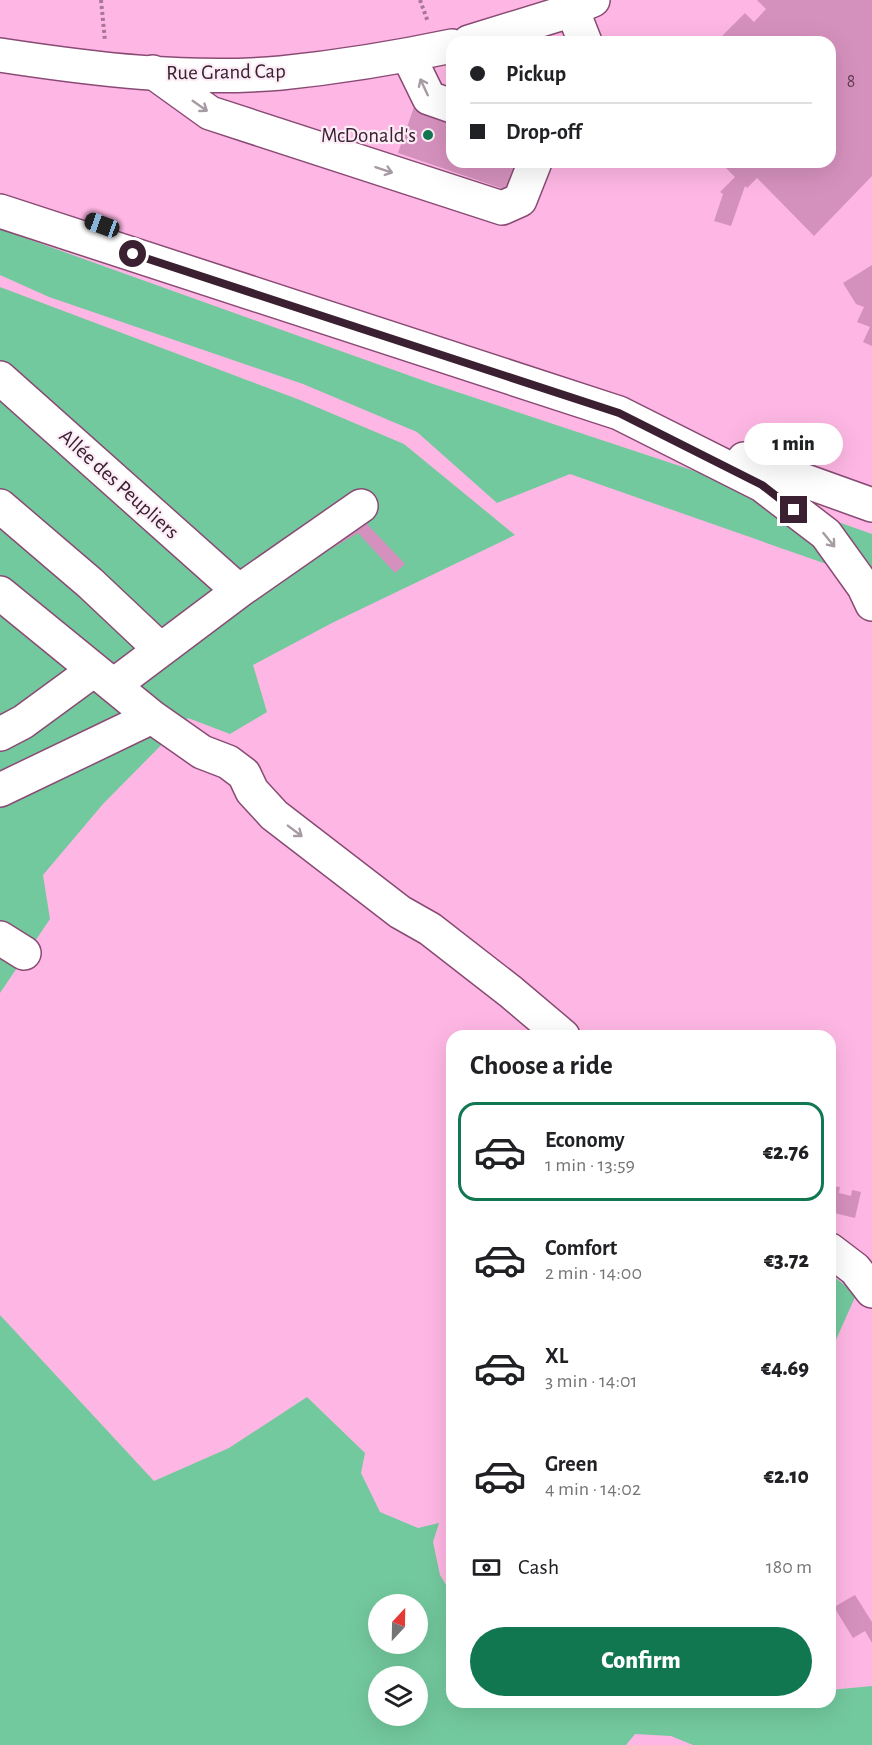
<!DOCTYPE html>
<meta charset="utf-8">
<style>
:root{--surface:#fff;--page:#f6f6f6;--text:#202124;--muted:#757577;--line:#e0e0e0;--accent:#117750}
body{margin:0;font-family:"Alegreya Sans",sans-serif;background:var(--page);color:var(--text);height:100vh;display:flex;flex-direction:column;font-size:22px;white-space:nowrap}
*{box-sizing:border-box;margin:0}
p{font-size:20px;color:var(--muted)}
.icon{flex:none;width:33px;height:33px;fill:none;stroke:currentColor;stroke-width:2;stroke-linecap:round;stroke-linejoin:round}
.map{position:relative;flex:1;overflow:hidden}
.side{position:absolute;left:446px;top:1030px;width:390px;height:678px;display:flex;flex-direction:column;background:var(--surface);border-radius:18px;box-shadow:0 6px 24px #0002}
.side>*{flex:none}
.top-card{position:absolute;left:446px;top:36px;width:390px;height:132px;border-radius:18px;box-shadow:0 6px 24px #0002;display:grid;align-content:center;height:132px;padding:0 24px;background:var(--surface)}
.needle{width:39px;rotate:22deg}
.controls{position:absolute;left:368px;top:1594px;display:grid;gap:12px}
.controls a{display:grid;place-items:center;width:60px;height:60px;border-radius:50%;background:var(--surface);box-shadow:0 6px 24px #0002;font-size:30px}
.end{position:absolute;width:27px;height:27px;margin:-14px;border:8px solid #3b2032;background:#fff;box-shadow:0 0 0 3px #fff}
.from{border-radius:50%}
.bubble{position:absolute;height:42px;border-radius:21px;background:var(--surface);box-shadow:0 6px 24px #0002;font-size:20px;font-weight:800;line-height:42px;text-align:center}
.car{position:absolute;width:18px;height:36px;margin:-18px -9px;border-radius:8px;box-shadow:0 0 4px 2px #0007;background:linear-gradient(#222 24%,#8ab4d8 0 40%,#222 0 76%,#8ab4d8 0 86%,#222 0)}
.top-card b{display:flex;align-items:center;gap:21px;height:57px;font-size:22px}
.top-card b+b{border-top:2px solid var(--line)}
.top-card i{width:15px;height:15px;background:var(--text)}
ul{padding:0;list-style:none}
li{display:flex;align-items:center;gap:18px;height:99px;margin:0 12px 9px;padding:0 12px;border:3px solid transparent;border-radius:18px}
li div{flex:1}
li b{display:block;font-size:22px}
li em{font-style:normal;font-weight:800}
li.active{border-color:var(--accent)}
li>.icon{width:54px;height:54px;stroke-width:1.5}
h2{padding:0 24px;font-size:27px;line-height:72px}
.pay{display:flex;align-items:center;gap:15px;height:66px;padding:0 24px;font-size:22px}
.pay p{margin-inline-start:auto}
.primary-button{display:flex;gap:12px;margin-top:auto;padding:12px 24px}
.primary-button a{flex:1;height:69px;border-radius:36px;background:var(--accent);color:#fff;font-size:24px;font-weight:800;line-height:69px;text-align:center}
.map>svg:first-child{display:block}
.green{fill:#73c99e;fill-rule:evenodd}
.building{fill:#d591bd}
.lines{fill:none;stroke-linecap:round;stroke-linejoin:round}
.minor-casing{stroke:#894b74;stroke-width:36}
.highway-casing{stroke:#894b74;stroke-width:36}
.path{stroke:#a87596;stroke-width:4;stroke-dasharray:3 3;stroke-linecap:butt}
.minor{stroke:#fff;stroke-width:33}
.highway{stroke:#fff;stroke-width:33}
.oneway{stroke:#a79ba3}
.route{stroke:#3b2032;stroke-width:8}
.poi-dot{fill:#117750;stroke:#fbecf5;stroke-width:2}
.labels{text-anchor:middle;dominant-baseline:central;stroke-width:4.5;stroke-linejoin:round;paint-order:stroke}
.number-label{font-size:18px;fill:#623c55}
.street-label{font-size:21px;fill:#3b2032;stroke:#fbecf5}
.poi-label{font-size:21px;fill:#3b2032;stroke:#fbecf5;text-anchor:end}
</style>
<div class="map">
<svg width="872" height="1745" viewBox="0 0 872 1745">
<rect width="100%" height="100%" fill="#feb7e4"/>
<path class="green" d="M 0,229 L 433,384 L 683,467 L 872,534 L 872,580 L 570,474 L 497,503 L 417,432 L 303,384 L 49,297 L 0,275 Z
M 0,287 L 300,400 L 404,444 L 515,535 L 332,623 L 253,665 L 267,712 L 230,734 L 188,718 L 103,804 L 43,875 L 50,919 L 0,993 Z
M 830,1273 L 856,1295 L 830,1353 Z
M 0,1315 L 154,1481 L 229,1448 L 307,1397 L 365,1453 L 361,1473 L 380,1512 L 418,1528 L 439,1523 L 433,1542 L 440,1575 L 451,1593 L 452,1702 L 674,1703 L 672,1707 L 717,1702 L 830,1702 L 830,1690 L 872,1686 L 872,1745 L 693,1745 L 671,1736 L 635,1734 L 626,1745 L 0,1745 ZM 378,1605 L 417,1605 L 417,1644 L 378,1644 ZM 378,1677 L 417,1677 L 417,1716 L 378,1716 Z"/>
<path class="building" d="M 757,0 L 872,0 L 872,176 L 814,236 L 757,178 L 747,188 L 745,186 L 731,226 L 714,221 L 723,194 L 720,192 L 735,177 L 720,162 L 830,162 L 830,42 L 716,42 L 745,13 L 754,22 L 766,9 Z
M 415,104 L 452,117 L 452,162 L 522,162 L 512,192 L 398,153 Z
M 872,265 L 872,346 L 863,342 L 870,327 L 857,322 L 864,307 L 856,304 L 843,283 Z
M 357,522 L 362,527 L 366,523 L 405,564 L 395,573 L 358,533 L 329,550 L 324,542 Z
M 832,1186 L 840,1187 L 839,1193 L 851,1196 L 852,1190 L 861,1192 L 855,1218 L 830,1212 Z
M 855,1595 L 872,1622 L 872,1643 L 865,1631 L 853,1638 L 834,1607 Z"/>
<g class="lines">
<g class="minor-casing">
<path id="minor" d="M 572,9 L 585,42
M 469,42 L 560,14 L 593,0
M 0,55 C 92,69 188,81 281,73 C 339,67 395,58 452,46
M 408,55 L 429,98 L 452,106
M 153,72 L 210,113 L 502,208 L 520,200 L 535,162
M 0,378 L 239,591
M 0,506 L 90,583 L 160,649
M 0,593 L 152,717 L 202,752 L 228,762 L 244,774 L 252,791 L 274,815 L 400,912 L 430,929 L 511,992 L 563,1036
M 114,685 L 239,591 L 361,506
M 0,734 L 23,722 L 94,670
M 0,790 L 152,717
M 0,938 L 24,953
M 830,1250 L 855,1269 L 872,1291"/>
</g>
<g class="highway-casing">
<path id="highway" d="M 0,211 L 619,413 L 762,485 L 826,534 L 864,587 L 872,604
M 744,459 L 872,505"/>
</g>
<path class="path" d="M 101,0 L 105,41
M 420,0 L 428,22"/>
<use href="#minor" class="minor"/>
<use href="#highway" class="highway"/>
</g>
<defs><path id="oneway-shaft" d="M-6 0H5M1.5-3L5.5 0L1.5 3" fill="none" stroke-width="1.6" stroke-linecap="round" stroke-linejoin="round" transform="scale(1.5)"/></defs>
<g class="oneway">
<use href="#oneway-shaft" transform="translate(424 87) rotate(-115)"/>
<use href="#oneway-shaft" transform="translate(200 106) rotate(35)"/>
<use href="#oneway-shaft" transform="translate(384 170) rotate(18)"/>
<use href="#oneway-shaft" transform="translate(829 540) rotate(51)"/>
<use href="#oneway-shaft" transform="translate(295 831) rotate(37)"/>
</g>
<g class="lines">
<path class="route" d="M 133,254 L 619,413 L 762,485 L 794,510"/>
</g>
<circle class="poi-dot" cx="428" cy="135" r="6"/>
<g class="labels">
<g class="number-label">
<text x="851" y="82">8</text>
</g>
<g class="street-label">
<text transform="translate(226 72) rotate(-1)">Rue Grand Cap</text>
<text transform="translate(119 484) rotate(42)">Allée des Peupliers</text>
</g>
<g class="poi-label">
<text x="416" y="135">McDonald's</text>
</g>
</g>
</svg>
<div class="controls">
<a><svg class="needle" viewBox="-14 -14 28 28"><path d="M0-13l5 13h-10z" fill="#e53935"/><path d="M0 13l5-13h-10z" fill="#757577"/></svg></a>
<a><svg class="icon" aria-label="layers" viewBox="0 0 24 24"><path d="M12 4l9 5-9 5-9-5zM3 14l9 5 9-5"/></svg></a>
</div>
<i class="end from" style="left:133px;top:254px"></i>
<i class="end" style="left:794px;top:510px"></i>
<div class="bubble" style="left:744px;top:423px;width:99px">1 min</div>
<i class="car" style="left:102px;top:225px;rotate:290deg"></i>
<div class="top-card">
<b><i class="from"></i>Pickup</b>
<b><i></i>Drop-off</b>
</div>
<section class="side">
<h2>Choose a ride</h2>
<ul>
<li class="active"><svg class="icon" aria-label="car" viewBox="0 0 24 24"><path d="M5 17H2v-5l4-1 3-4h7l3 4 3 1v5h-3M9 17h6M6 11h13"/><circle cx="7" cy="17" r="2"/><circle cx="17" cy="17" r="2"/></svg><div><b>Economy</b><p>1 min · 13:59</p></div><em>€2.76</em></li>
<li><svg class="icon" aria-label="car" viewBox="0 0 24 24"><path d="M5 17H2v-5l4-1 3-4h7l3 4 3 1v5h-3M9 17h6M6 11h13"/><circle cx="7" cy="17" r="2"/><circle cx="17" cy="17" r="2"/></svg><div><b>Comfort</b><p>2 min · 14:00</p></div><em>€3.72</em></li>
<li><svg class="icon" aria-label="car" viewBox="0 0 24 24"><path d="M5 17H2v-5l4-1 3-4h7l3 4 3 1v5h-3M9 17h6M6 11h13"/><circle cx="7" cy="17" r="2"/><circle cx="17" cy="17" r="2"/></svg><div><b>XL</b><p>3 min · 14:01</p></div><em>€4.69</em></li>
<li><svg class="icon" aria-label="car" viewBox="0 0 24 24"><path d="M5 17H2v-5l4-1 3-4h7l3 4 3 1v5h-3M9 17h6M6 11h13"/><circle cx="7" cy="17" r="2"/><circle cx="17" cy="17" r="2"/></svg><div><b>Green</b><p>4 min · 14:02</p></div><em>€2.10</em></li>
</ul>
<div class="pay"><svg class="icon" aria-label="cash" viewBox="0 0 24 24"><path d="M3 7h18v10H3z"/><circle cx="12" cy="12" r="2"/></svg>Cash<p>180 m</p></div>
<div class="primary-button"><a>Confirm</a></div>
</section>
</div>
